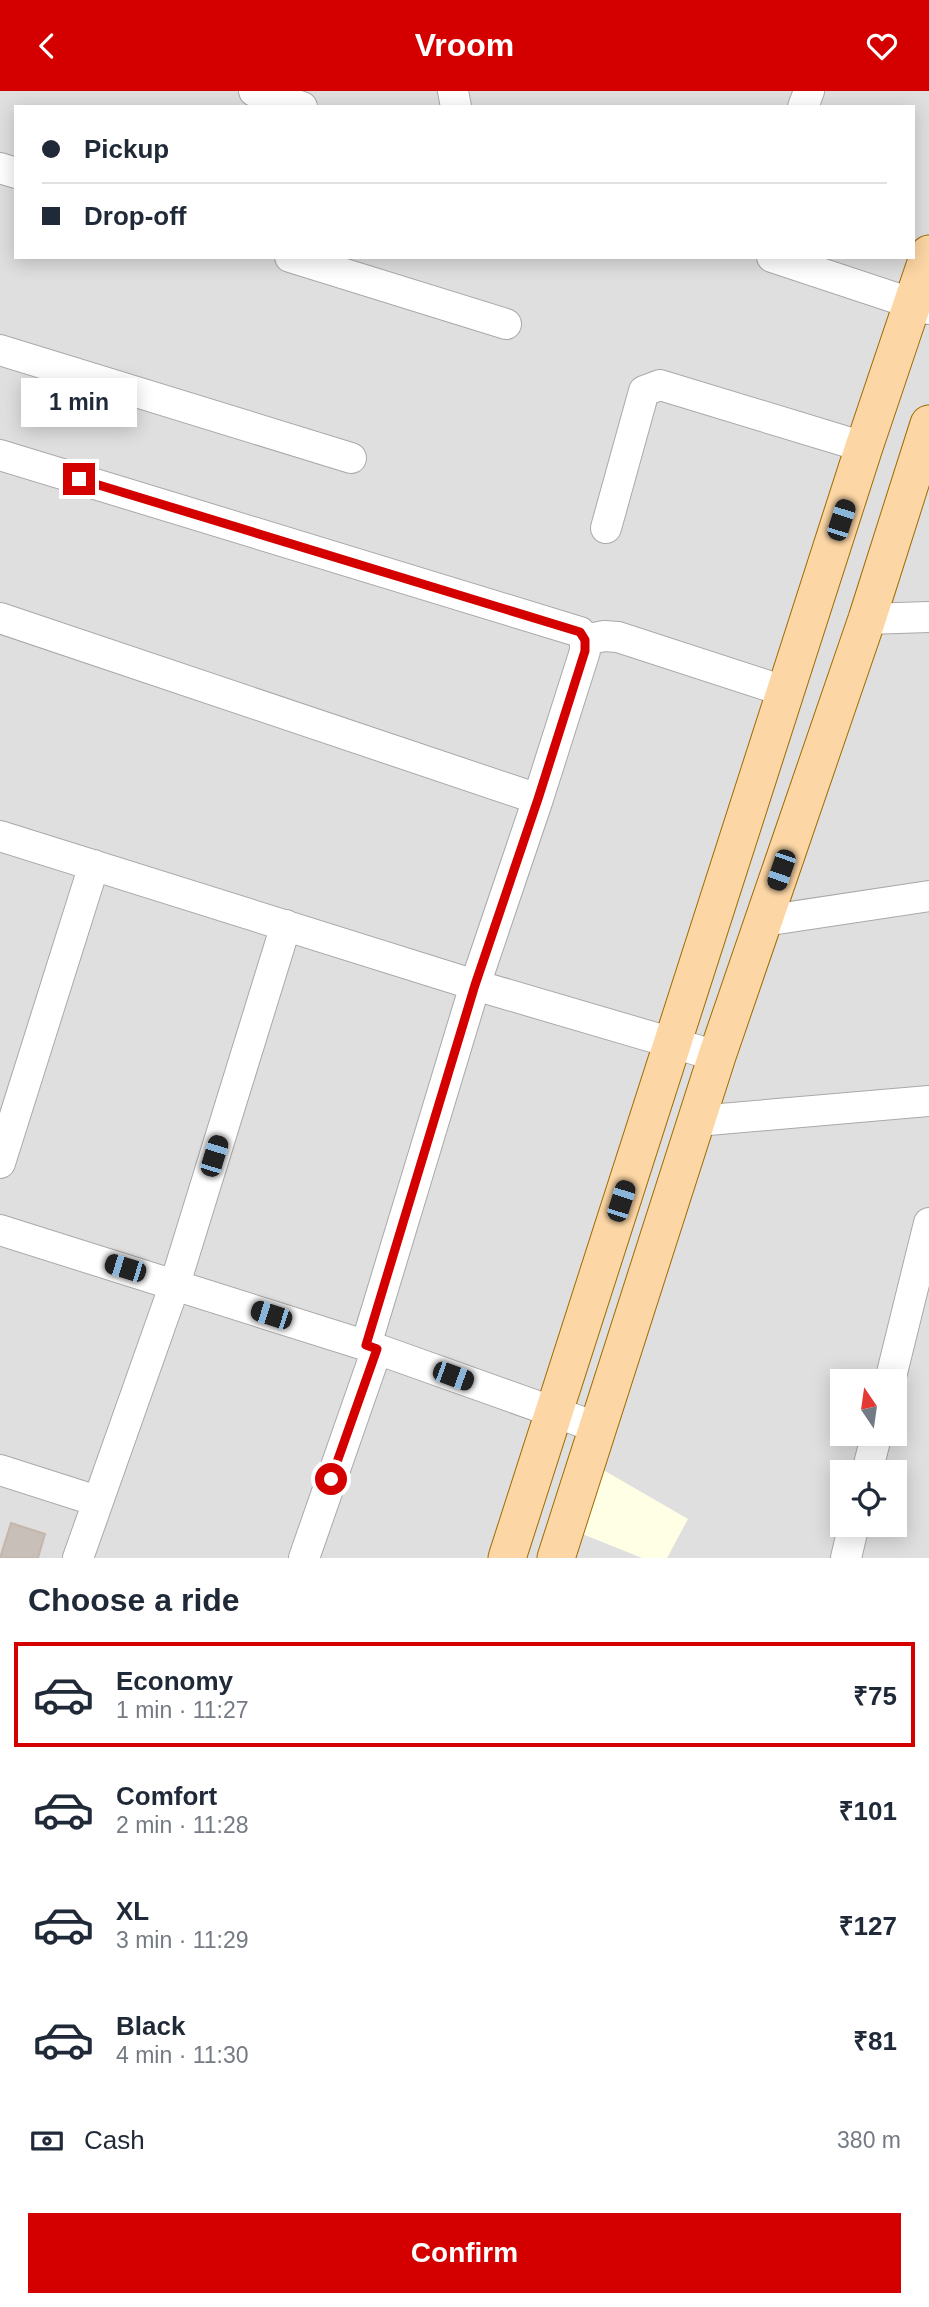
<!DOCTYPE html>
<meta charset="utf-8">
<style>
:root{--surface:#fff;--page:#f2f2f3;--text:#1f2937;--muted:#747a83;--line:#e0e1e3;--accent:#d40000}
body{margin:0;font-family:Helvetica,sans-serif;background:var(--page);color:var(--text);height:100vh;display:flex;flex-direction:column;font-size:26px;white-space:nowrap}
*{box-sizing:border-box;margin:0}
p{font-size:23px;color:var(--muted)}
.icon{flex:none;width:38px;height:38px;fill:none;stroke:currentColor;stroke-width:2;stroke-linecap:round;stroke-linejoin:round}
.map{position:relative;height:1467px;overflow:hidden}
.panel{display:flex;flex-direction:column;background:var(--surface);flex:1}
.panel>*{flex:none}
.hud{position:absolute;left:14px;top:14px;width:901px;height:154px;border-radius:0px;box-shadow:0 4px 18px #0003;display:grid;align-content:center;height:154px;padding:0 28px;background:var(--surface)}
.needle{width:46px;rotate:347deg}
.controls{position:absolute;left:830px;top:1278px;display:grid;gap:14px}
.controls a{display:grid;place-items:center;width:77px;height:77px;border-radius:0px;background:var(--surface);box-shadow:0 4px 18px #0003;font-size:35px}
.end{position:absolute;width:32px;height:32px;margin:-16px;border:9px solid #d40000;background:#fff;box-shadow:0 0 0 4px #fff}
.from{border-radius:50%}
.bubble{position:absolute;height:49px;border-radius:0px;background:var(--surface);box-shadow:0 4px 18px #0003;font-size:23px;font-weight:800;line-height:49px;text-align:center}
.car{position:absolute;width:21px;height:42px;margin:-21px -10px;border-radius:9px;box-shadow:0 0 5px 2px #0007;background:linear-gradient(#222 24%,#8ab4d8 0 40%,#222 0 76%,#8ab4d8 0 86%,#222 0)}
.hud b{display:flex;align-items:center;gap:24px;height:66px;font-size:26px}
.hud b+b{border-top:2px solid var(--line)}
.hud i{width:18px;height:18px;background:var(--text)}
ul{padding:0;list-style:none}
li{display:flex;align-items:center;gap:21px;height:105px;margin:0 14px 10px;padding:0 14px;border:4px solid transparent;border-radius:0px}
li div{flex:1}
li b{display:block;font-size:26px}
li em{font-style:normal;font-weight:800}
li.selected{border-color:var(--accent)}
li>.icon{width:63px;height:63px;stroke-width:1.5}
h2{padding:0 28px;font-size:32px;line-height:84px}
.pay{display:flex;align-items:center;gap:18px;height:77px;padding:0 28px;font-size:26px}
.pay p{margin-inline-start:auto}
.button{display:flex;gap:14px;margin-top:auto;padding:14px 28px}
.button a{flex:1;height:80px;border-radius:0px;background:var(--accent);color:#fff;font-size:28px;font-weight:800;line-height:80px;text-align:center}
header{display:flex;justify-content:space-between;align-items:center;height:91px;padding:0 28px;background:var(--accent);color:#fff;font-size:32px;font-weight:800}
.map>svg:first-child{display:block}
.residential{fill:#e0dfdf;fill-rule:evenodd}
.education{fill:#ffffe5}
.building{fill:#c7bfb8;stroke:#c4b6ab;stroke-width:2}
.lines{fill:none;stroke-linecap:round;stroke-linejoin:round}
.minor-casing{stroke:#a9a9a9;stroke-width:32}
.major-casing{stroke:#a06b00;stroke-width:39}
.minor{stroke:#fff;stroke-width:30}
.major{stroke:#fcd6a4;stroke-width:37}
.route{stroke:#d40000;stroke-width:9}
</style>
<header><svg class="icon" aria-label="back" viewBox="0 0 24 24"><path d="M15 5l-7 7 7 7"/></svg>Vroom<svg class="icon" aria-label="heart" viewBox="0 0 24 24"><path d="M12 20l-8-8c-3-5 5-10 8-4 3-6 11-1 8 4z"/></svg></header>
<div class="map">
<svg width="929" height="1467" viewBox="0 0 929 1467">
<rect width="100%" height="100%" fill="#f2efe9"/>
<path class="residential" d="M 0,0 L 929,0 L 929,1467 L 0,1467 ZM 16,16 L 914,16 L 914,166 L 16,166 ZM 842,1290 L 894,1290 L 894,1342 L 842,1342 ZM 842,1381 L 894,1381 L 894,1433 L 842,1433 Z"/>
<path class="education" d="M 586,1369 L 688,1428 L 667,1467 L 642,1467 L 565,1436 Z"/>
<path class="building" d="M 11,1432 L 45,1443 L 38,1467 L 0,1467 Z"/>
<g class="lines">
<g class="minor-casing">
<path id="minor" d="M 254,0 L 302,16
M 453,0 L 456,16
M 803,16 L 809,0
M 0,77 L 16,82
M 290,166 L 506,233
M 772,166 L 929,218
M 0,259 L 351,367
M 0,364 L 580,541 L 585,549 L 585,560 L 538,708
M 606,437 L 644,300 L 660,294 L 864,356
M 0,527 L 538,708 L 475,894 L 366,1254
M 867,528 L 929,526
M 585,549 L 604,545 L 618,546 L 787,601
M 0,745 L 475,894 L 717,965
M 764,830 L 929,805
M 697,1030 L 929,1010
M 0,1072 L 94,774
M 0,1139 L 377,1258 L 596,1336
M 890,1290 L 929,1132
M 0,1379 L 97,1410
M 867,1381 L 877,1342
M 78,1467 L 175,1193 L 286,834
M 304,1467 L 377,1258
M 846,1467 L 854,1433"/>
</g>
<g class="major-casing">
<path id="major" d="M 507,1467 L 864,356 L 929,163
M 556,1467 L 717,965 L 867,528 L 929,333"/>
</g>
<use href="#minor" class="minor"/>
<use href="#major" class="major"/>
</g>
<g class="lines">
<path class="route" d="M 79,388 L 580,541 L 585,549 L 585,560 L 538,708 L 475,894 L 366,1254 L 377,1258 L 331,1388"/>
</g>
</svg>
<div class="controls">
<a><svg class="needle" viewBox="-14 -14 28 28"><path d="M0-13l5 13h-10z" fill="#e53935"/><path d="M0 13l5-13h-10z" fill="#747a83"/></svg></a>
<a><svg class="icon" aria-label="locate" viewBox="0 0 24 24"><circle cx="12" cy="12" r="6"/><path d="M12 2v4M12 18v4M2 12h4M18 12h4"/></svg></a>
</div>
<i class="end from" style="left:331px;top:1388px"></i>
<i class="end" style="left:79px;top:388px"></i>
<div class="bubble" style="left:21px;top:287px;width:116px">1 min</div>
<i class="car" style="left:841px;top:429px;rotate:18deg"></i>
<i class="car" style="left:781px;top:779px;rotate:199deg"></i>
<i class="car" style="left:214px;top:1065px;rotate:17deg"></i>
<i class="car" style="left:621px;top:1110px;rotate:18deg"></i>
<i class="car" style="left:125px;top:1177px;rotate:287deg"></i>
<i class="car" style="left:271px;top:1224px;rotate:288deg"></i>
<i class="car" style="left:453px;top:1285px;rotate:110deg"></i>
<div class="hud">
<b><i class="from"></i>Pickup</b>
<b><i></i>Drop-off</b>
</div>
</div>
<section class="panel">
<h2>Choose a ride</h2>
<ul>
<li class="selected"><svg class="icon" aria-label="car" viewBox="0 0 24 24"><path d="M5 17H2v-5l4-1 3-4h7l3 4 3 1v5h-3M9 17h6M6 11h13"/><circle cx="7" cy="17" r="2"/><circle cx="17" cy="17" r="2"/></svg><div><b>Economy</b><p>1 min · 11:27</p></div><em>₹75</em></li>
<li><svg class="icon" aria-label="car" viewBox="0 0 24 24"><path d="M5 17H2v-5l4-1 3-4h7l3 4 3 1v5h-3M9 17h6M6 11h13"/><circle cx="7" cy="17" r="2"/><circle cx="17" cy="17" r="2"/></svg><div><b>Comfort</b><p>2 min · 11:28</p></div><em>₹101</em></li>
<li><svg class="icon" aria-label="car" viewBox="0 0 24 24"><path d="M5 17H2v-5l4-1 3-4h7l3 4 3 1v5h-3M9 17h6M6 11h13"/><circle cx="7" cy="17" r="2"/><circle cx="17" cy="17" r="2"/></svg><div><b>XL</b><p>3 min · 11:29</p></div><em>₹127</em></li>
<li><svg class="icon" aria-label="car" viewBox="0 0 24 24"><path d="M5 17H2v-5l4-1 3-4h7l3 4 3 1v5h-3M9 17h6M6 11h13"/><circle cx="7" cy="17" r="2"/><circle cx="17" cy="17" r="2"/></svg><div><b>Black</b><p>4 min · 11:30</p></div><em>₹81</em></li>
</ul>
<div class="pay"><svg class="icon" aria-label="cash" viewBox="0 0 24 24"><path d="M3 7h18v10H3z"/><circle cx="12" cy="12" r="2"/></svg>Cash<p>380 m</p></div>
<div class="button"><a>Confirm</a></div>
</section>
